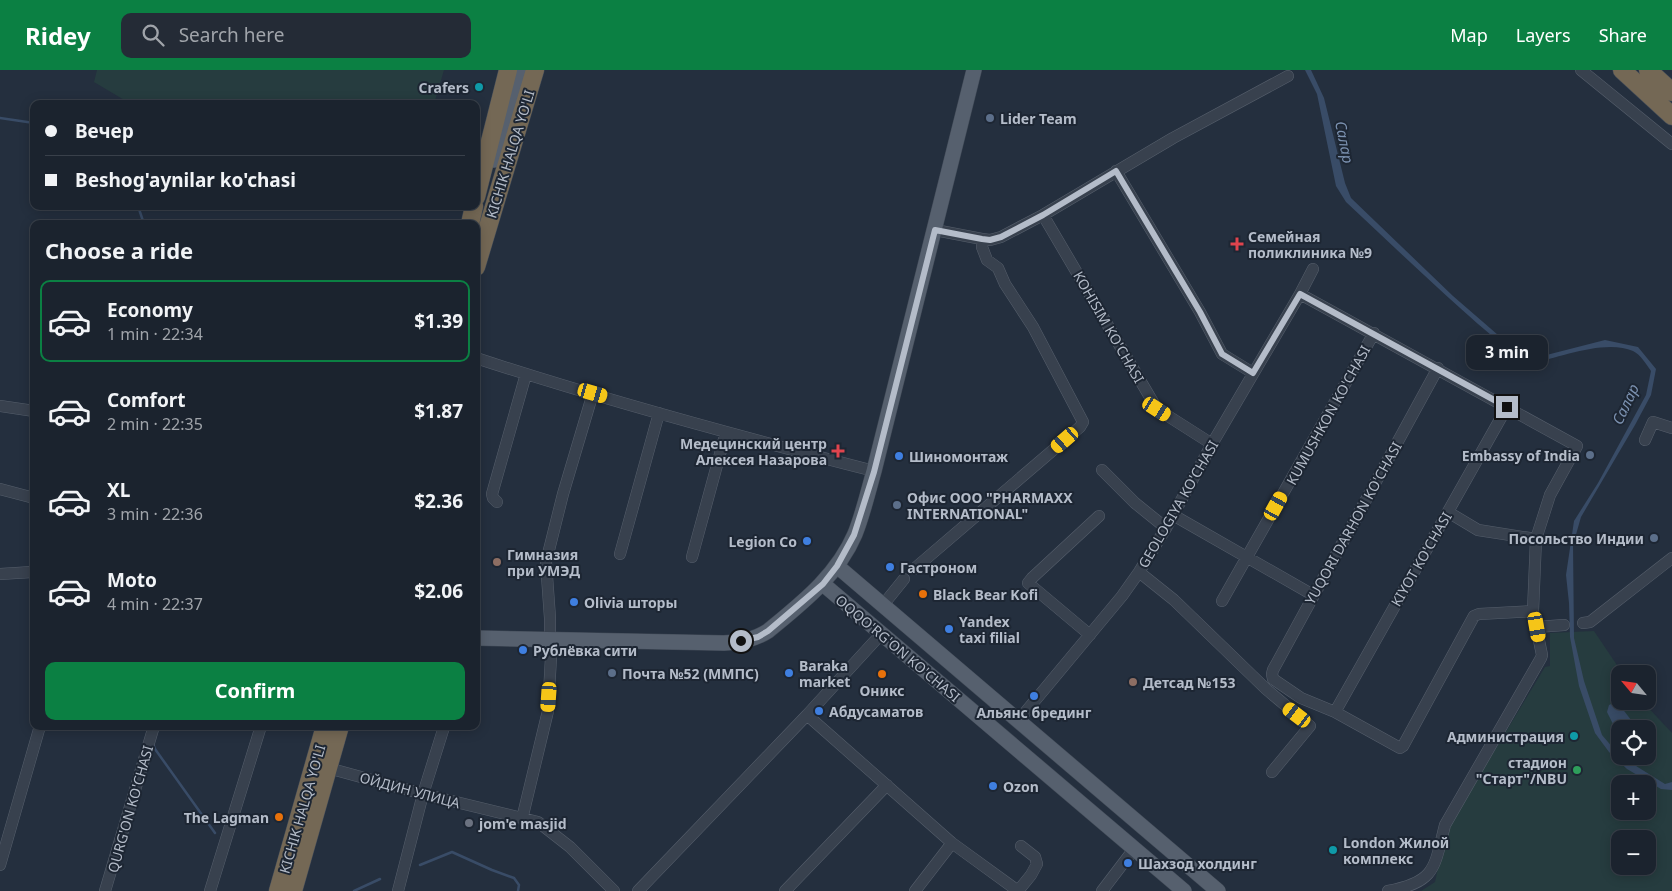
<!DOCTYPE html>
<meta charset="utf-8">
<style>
:root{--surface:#1b232e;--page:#242b36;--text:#f1f3f6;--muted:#a0a4aa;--line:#39404a;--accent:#0b8043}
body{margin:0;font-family:"Noto Sans",sans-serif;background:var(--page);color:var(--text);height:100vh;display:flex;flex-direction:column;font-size:19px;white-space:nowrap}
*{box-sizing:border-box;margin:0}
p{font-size:16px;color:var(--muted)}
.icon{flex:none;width:28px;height:28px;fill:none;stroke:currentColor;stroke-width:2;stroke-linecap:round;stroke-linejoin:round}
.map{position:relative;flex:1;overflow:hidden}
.sheet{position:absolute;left:30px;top:150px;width:450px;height:510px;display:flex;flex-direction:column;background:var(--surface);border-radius:10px;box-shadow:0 2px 12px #0003,0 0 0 1px var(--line)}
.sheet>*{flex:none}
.guide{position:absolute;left:30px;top:30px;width:450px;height:110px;border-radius:10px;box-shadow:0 2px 12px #0003,0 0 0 1px var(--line);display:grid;align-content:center;height:110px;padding:0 15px;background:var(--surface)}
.needle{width:32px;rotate:299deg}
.buttons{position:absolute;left:1611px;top:595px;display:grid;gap:10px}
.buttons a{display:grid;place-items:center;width:45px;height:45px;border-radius:10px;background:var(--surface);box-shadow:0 2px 12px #0003,0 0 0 1px var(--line);font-size:25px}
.end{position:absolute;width:22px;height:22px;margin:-11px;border:6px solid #b4bcc9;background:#111;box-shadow:0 0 0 2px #111}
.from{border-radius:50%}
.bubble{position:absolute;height:35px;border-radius:10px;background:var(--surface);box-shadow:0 2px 12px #0003,0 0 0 1px var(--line);font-size:16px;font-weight:700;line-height:35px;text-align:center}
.car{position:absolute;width:15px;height:30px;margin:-15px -8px;border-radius:6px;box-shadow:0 0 4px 1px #0007;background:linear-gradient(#f5c518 24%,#345 0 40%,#f5c518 0 76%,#345 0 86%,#f5c518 0)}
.guide b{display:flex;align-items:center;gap:18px;height:48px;font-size:19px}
.guide b+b{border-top:1px solid var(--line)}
.guide i{width:12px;height:12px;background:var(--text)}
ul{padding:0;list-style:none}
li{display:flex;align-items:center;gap:15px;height:82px;margin:0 10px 8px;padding:0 5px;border:2px solid transparent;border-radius:10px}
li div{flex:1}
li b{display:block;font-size:19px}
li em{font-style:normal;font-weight:700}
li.on{border-color:var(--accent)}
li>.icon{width:45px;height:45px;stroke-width:1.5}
h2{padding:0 15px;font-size:22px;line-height:60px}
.cta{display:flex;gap:10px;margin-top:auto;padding:10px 15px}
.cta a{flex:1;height:58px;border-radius:10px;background:var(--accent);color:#fff;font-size:20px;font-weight:700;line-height:58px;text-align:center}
header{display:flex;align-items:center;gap:30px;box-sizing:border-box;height:70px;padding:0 25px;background:var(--accent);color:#fff}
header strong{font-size:24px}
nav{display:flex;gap:28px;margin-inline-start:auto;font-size:18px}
.search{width:350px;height:45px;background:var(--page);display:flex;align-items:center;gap:12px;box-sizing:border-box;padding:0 18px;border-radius:10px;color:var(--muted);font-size:19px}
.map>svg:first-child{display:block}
.green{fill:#263c3f;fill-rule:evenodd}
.water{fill:#394c67}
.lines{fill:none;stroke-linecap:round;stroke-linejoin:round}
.stream{stroke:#394c67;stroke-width:2.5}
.minor-casing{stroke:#565f6c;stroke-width:12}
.major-casing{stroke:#414a57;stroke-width:16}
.highway-casing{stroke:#434c59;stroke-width:19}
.minor{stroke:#38414e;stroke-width:11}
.major{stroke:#56606e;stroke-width:15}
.highway{stroke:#746855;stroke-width:18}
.route{stroke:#b4bcc9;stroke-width:6}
.culture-dot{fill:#0f9aa8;stroke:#1d2633;stroke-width:2}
.service-dot{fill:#5c6f8a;stroke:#1d2633;stroke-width:2}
.health-dot{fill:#e0444e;stroke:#1d2633;stroke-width:2}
.shop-dot{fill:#3f7fe0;stroke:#1d2633;stroke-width:2}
.education-dot{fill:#8d6e63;stroke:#1d2633;stroke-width:2}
.food-dot{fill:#e8710a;stroke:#1d2633;stroke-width:2}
.leisure-dot{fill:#2e9e5b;stroke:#1d2633;stroke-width:2}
.worship-dot{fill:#6b7280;stroke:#1d2633;stroke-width:2}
.labels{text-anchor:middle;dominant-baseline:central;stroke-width:4;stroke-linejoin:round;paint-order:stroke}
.poi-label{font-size:14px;font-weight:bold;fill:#b4bcc9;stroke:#1d2633;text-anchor:start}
.street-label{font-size:14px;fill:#b4bcc9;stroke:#1d2633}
.water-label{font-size:15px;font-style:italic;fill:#7c92b1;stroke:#1d2633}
</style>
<header>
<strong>Ridey</strong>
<div class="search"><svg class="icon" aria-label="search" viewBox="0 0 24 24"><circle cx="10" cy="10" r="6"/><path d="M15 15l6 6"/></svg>Search here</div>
<nav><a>Map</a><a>Layers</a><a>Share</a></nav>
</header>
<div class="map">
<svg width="1672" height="821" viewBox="0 0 1672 821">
<rect width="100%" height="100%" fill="#242f3e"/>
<path class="green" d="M 97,0 L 444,0 L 434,34 L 131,34 L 94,12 Z
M 1594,561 L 1623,604 L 1620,604 L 1620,631 L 1642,631 L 1672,663 L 1672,821 L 1421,821 L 1435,812 L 1446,761 L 1545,597 L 1550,596 L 1550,563 ZM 1620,659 L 1648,659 L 1648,686 L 1620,686 ZM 1620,714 L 1648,714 L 1648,741 L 1620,741 ZM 1620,769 L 1648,769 L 1648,796 L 1620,796 Z"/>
<path class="water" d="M 1305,0 L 1311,0 L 1324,28 L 1345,113 L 1351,128 L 1453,226 L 1527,290 L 1605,270 L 1638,277 L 1656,299 L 1651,325 L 1635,355 L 1581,447 L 1573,475 L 1574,568 L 1584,611 L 1602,665 L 1620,686 L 1665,714 L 1672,712 L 1672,720 L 1661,719 L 1627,699 L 1609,682 L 1595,663 L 1579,616 L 1570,567 L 1569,533 L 1566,505 L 1574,451 L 1598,413 L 1646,325 L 1651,301 C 1646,294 1641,285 1633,281 C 1606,269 1559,287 1531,294 L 1525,293 C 1462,243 1405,187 1346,132 L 1336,116 L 1317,24 Z
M 1615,632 L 1618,633 L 1638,659 L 1620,659 L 1620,663 L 1613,654 L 1607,642 L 1609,635 Z"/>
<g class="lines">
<path class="stream" d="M 0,48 L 34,53
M 138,136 L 144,154
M 153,674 L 155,679 L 215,763
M 420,795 L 452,782 L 492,800 L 514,808 L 519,815 L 518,821
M 354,821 L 380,809"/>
<g class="minor-casing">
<path id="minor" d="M 1581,0 L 1672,74
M 1116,101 L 1200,242 L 1222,284 L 1253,303
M 1043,145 L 1157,339 L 1212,374
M 935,160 L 982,169 L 990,170 L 1001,167 L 1043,145 L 1173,68 L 1288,6
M 1300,224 L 1577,376 L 1550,425 L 1536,469 L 1533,541 L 1542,585 L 1541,588 L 1445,755 C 1434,798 1436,812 1388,821
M 476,288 C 607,331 741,367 874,401
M 1438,298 L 1273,600 L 1272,604 L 1273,609 L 1301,628 L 1335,642 L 1400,678 L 1403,676 L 1474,546 L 1479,544 L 1533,541
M 0,336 L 34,341
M 1645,370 L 1653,352 L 1672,358
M 1102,400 L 1135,433 L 1166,458
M 0,419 L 34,428
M 497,432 L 493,428 L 492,424 L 526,304
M 1448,442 L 1478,460 L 1536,469
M 1173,445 L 1313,525
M 620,484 L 659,343
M 692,487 L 726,362
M 914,499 L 1080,357 L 1083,352 L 1033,257 L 1005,214 L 998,198 L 987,190 L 982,177 L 982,169
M 1139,502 L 1174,530 L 1266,619 L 1310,656 L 1272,702
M 0,504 L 32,502
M 1222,531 L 1374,263
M 883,535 L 904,509
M 1583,553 L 1590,552 L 1672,488
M 1537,557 L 1564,555
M 1090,565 L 1028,513 L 1032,508 L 1099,446
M 550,569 L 550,548 L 546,492 L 563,424 L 593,323
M 1335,642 L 1507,337
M 807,645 L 952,773 L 1018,821
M 1018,651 L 1122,526 L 1139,502 L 1166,458 L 1212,374 L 1300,224 L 1313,199
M 328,698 L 423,724 L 538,752 L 570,777 L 614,821
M 522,749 L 548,641 L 552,569
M 0,795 L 40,656
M 105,821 L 154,656
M 210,821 L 261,656
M 398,821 L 423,724 L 444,657
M 638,821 L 807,645 L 882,563
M 785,821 L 887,715
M 915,821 L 952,773
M 1018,821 L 1031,805 L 1037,794 L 1035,787 L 1021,776
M 1102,821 L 1134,779"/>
</g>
<g class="major-casing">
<path id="major" d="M 494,90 L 520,0
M 837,496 L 1218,821
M 823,514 L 1184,821
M 476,568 L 724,573 C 740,572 754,570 768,561 C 802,533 837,506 855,464 C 863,444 868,422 874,401 L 974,0"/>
</g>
<g class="highway-casing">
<path id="highway" d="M 1622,0 L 1672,46
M 1648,0 L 1672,22
M 476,127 L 508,0
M 470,154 L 474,136
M 476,197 L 535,0
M 278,821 L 325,656
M 293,821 L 340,656"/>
</g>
<use href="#minor" class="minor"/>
<use href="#major" class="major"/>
<use href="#highway" class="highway"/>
</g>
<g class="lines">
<path class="route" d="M 741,571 L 758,567 L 768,561 L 823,514 L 837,496 L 854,465 L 874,402 L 935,160 L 982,169 L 990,170 L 1001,167 L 1043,145 L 1116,101 L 1200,242 L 1222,284 L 1253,303 L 1300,224 L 1507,337"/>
</g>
<g class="culture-dot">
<circle cx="479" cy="17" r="5"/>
<circle cx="1574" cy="666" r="5"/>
<circle cx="1333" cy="780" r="5"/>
</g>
<g class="service-dot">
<circle cx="990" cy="48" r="5"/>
<circle cx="1590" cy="385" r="5"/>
<circle cx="897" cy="435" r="5"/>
<circle cx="1654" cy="468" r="5"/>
<circle cx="612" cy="603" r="5"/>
</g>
<g class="health-dot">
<path d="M1234.5 166.5h5v5h5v5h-5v5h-5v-5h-5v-5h5z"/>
<path d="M835.5 373.5h5v5h5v5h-5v5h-5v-5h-5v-5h5z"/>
</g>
<g class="shop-dot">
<circle cx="899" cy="386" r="5"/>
<circle cx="807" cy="471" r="5"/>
<circle cx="890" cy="497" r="5"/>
<circle cx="574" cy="532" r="5"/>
<circle cx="949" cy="559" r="5"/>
<circle cx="523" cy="580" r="5"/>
<circle cx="789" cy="603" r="5"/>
<circle cx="1034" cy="626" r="5"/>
<circle cx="819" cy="641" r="5"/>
<circle cx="993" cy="716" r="5"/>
<circle cx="1128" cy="793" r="5"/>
</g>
<g class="education-dot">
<circle cx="497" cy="492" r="5"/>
<circle cx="1133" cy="612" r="5"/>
</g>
<g class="food-dot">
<circle cx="923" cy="524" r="5"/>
<circle cx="882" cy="604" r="5"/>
<circle cx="279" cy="747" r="5"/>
</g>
<circle class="leisure-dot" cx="1577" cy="700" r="5"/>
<circle class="worship-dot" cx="469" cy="753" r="5"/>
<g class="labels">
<g class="poi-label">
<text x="469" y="17" text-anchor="end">Crafers</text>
<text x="1000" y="48">Lider Team</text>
<text x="1248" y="166">Семейная<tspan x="1248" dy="16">поликлиника №9</tspan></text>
<text x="827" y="373" text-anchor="end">Медецинский центр<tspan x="827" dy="16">Алексея Назарова</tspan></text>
<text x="1580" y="385" text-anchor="end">Embassy of India</text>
<text x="909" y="386">Шиномонтаж</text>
<text x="907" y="427">Офис ООО "PHARMAXX<tspan x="907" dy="16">INTERNATIONAL"</tspan></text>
<text x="1644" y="468" text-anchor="end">Посольство Индии</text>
<text x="797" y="471" text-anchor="end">Legion Co</text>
<text x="507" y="484">Гимназия<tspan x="507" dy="16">при УМЭД</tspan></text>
<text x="900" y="497">Гастроном</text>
<text x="933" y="524">Black Bear Kofi</text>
<text x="584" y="532">Olivia шторы</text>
<text x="959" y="551">Yandex<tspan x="959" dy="16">taxi filial</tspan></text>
<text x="533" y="580">Рублёвка сити</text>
<text x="799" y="595">Baraka<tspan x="799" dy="16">market</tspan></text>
<text x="622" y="603">Почта №52 (ММПС)</text>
<text x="1143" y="612">Детсад №153</text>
<text x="882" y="620" text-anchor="middle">Оникс</text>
<text x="829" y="641">Абдусаматов</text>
<text x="1034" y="642" text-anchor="middle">Альянс брединг</text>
<text x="1564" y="666" text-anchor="end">Администрация</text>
<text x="1567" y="692" text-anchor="end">стадион<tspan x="1567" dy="16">"Старт"/NBU</tspan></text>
<text x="1003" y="716">Ozon</text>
<text x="269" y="747" text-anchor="end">The Lagman</text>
<text x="479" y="753">jom'e masjid</text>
<text x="1343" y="772">London Жилой<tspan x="1343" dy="16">комплекс</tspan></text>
<text x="1138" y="793">Шахзод холдинг</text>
</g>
<g class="street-label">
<text transform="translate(510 84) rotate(-73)">KICHIK HALQA YO'LI</text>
<text transform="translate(1109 257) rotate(60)">KOHISIM KO'CHASI</text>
<text transform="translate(1328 345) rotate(-61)">KUMUSHKON KO'CHASI</text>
<text transform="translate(1178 434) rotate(-60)">GEOLOGIYA KO'CHASI</text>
<text transform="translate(1353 453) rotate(-61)">YUQORI DARHON KO'CHASI</text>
<text transform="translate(1421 489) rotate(-60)">KIYOT KO'CHASI</text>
<text transform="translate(898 578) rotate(40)">OQQO'RG'ON KO'CHASI</text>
<text transform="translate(410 720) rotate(15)">ОЙДИН УЛИЦА</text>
<text transform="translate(130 739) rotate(-74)">QURG'ON KO'CHASI</text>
<text transform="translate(302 739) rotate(-74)">KICHIK HALQA YO'LI</text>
</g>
<g class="water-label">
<text transform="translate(1345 72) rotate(79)">Салар</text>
<text transform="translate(1625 334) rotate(-65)">Салар</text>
</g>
</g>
</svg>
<div class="buttons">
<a><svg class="needle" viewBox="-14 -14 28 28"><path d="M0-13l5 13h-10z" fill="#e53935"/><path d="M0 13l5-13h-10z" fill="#a0a4aa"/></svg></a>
<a><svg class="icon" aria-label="locate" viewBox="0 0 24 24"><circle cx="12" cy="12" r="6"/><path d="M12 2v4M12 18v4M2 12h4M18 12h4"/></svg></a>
<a>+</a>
<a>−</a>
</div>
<i class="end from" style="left:741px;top:571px"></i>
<i class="end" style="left:1507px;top:337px"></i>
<div class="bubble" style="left:1466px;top:265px;width:82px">3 min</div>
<i class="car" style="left:593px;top:323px;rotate:106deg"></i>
<i class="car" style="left:1157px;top:339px;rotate:123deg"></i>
<i class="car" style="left:1065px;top:370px;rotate:229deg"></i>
<i class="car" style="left:1276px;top:436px;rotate:29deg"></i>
<i class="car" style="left:1537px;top:557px;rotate:170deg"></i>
<i class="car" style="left:549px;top:627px;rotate:184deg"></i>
<i class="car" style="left:1297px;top:645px;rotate:307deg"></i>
<div class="guide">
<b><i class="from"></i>Вечер</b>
<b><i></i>Beshog'aynilar ko'chasi</b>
</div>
<section class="sheet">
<h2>Choose a ride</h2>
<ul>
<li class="on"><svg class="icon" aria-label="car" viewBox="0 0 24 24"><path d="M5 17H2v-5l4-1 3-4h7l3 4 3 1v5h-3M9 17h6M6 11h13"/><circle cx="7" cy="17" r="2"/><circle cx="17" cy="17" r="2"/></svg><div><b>Economy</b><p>1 min · 22:34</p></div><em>$1.39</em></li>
<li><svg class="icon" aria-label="car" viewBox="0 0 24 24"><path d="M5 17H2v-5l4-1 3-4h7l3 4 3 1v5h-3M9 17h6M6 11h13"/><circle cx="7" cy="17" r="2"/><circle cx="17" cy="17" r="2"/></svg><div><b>Comfort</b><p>2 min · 22:35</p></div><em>$1.87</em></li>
<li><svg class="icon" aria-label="car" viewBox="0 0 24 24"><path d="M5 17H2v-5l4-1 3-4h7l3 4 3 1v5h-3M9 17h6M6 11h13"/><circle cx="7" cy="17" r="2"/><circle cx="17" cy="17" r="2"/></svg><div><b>XL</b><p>3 min · 22:36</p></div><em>$2.36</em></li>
<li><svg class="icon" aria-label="car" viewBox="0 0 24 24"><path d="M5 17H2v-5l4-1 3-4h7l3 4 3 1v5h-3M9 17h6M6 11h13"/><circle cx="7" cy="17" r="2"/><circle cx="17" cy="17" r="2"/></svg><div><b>Moto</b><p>4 min · 22:37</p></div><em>$2.06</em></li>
</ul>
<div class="cta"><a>Confirm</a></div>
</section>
</div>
